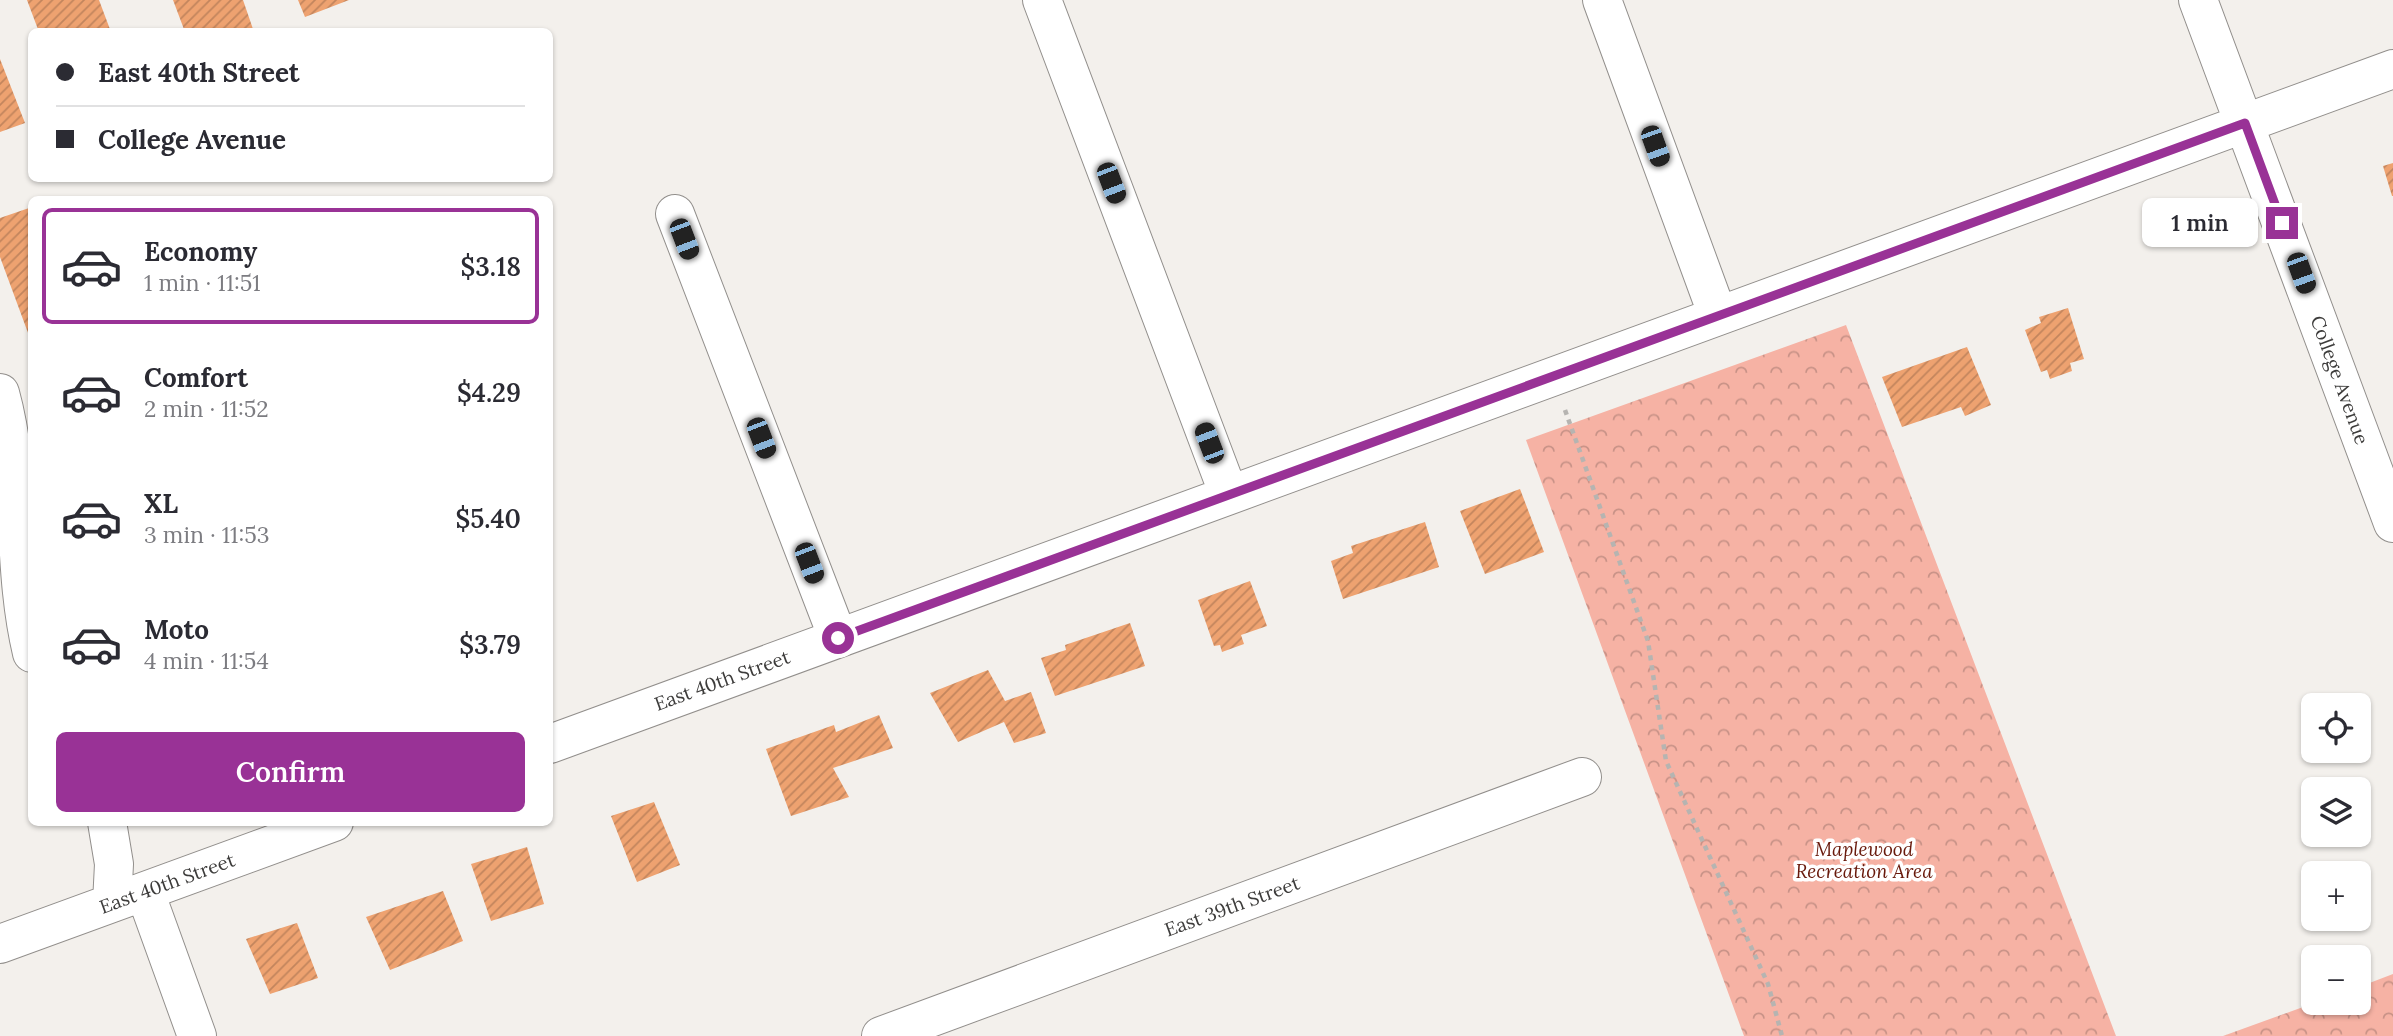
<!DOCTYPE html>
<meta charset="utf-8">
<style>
:root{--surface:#fff;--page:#f2f2f3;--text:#2b2b33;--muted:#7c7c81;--line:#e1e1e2;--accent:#993296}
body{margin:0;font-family:Lora,serif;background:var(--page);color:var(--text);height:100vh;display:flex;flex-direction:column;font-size:26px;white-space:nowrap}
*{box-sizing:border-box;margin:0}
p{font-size:23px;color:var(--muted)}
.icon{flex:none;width:38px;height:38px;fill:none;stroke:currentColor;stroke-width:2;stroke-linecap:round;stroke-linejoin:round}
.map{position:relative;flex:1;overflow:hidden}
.details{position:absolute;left:28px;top:196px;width:525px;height:630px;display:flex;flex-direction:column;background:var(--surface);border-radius:10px;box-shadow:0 2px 5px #0004}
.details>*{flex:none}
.banner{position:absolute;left:28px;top:28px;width:525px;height:154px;border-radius:10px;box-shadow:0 2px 5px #0004;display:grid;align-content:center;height:154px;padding:0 28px;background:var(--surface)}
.tools{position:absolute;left:2301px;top:693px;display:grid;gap:14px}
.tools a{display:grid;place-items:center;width:70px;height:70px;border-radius:10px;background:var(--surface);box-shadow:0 2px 5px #0004;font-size:35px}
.end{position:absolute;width:32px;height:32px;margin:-16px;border:9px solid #993296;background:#fff;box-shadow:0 0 0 4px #fff}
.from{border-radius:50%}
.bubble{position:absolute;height:49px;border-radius:10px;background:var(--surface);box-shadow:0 2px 5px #0004;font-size:23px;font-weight:600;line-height:49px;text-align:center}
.car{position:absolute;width:21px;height:42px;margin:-21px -10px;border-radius:9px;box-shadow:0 0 5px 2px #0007;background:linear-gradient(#222 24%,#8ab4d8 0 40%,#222 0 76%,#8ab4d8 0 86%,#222 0)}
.banner b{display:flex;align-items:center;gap:24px;height:66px;font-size:26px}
.banner b+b{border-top:2px solid var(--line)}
.banner i{width:18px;height:18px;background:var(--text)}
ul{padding:12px 0 0;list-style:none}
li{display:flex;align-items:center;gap:21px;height:116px;margin:0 14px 10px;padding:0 14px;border:4px solid transparent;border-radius:10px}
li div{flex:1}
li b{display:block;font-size:26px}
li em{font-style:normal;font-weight:600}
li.current{border-color:var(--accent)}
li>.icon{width:63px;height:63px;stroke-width:1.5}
.primary-button{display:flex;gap:14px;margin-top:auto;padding:14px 28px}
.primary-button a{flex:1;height:80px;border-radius:10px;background:var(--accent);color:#fff;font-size:28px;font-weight:600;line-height:80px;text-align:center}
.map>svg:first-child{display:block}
.park{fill:url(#park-crowns)}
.building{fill:url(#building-hatch)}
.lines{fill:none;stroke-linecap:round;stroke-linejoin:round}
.minor-casing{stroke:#928f8c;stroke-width:40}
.path{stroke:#b6b4b1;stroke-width:4.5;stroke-dasharray:5 5;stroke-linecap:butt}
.minor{stroke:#fff;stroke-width:38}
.route{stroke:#993296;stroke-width:9}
.labels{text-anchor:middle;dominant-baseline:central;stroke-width:7;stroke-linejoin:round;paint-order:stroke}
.street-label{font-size:19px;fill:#3d3c3b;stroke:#fff}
.park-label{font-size:19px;font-style:italic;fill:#68190b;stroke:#fff}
</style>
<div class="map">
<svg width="2393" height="1036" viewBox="0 0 2393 1036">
<defs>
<pattern id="park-crowns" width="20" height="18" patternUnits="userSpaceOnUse" patternTransform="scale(1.75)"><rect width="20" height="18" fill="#f6b2a4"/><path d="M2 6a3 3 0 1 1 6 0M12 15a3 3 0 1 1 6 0" fill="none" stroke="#c89287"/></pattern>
<pattern id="building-hatch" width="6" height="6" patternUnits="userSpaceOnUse" patternTransform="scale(1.75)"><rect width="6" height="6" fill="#eea270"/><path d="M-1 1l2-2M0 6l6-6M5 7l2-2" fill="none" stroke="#c2855d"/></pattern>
</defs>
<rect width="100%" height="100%" fill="#f3f0ec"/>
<path class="park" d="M 1846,325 L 2116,1036 L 1744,1036 L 1526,440 Z
M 2393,974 L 2393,1036 L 2223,1036 L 2314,1003 L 2359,1003 L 2359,987 Z"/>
<path class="building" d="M 27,0 L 99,0 L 111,32 L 39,32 Z
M 173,0 L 243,0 L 254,32 L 185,32 Z
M 298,0 L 349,0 L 305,17 Z
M 0,59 L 25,123 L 0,132 Z
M 2393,163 L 2393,196 L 2392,196 L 2383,166 Z
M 32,207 L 32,341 L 31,341 L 0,257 L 0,218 Z
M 2068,308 L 2084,359 L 2070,363 L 2072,371 L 2050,379 L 2047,370 L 2041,372 L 2025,330 L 2041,323 L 2039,317 Z
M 1967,347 L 1991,405 L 1965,416 L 1961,407 L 1902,427 L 1882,377 Z
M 1520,489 L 1544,552 L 1485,574 L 1460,511 Z
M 1425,522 L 1439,567 L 1343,599 L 1331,561 L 1353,553 L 1351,546 Z
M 1250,581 L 1267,626 L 1241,635 L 1244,644 L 1222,652 L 1220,645 L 1214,646 L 1198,600 Z
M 1130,623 L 1145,666 L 1055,696 L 1041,658 L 1066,650 L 1065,645 Z
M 988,670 L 1005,701 L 1031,692 L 1046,733 L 1014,743 L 1004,722 L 958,742 L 930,693 Z
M 879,715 L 893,748 L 833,768 L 849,797 L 791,816 L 766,749 L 834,725 L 836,732 Z
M 654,802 L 680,865 L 637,882 L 611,816 Z
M 527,847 L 544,904 L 491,921 L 471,864 Z
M 443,891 L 463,941 L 390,970 L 366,917 Z
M 297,923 L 318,978 L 270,994 L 246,939 Z"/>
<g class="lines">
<g class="minor-casing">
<path id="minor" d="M 1042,0 L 1229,495
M 1602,0 L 1718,316
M 2198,0 L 2393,523
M 675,214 L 838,638
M 0,393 C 24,480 11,565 32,653
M 550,744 L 2393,69
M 107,822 L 114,864 L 112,903
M 145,892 L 197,1036
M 0,944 L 334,822
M 881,1036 L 1582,777"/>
</g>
<path class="path" d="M 1565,410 L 1648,641 L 1666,761 L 1768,984 L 1782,1036"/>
<use href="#minor" class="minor"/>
</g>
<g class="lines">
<path class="route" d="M 838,638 L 2245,123 L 2282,223"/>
</g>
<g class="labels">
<g class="street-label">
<text transform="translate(2340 380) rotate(70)">College Avenue</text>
<text transform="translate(722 680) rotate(-20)">East 40th Street</text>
<text transform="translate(167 883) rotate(-20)">East 40th Street</text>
<text transform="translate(1232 906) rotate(-20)">East 39th Street</text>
</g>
<g class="park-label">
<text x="1864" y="849">Maplewood<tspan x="1864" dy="22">Recreation Area</tspan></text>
</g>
</g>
</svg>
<div class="tools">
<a><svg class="icon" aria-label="locate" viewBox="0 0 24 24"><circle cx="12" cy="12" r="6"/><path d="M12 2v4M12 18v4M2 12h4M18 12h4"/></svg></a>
<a><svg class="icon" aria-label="layers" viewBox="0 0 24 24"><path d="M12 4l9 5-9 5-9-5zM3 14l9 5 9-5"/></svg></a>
<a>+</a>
<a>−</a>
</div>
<i class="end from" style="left:838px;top:638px"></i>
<i class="end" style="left:2282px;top:223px"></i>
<div class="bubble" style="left:2142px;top:198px;width:116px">1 min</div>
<i class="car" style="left:1655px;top:146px;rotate:160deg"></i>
<i class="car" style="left:1111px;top:183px;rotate:159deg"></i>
<i class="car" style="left:684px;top:239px;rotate:159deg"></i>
<i class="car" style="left:2301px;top:273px;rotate:160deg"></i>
<i class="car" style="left:761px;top:438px;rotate:159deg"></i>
<i class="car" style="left:1209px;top:443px;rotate:339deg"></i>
<i class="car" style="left:809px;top:563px;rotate:159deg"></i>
<div class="banner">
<b><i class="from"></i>East 40th Street</b>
<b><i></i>College Avenue</b>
</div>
<section class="details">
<ul>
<li class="current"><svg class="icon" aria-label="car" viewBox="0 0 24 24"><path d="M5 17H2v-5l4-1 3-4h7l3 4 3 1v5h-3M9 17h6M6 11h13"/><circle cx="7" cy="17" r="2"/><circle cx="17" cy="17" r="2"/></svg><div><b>Economy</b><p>1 min · 11:51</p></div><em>$3.18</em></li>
<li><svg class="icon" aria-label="car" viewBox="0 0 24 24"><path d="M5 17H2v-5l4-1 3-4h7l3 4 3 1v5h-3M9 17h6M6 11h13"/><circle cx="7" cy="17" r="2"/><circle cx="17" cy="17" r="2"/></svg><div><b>Comfort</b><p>2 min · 11:52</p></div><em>$4.29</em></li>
<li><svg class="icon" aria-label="car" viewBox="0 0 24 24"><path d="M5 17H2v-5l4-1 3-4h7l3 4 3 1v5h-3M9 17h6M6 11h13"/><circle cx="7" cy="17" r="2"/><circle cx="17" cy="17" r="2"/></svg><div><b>XL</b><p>3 min · 11:53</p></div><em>$5.40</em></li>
<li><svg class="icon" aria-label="car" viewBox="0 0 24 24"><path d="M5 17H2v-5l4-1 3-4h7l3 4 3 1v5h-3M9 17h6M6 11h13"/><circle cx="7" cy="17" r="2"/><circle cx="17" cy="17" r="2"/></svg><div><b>Moto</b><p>4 min · 11:54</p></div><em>$3.79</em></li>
</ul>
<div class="primary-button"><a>Confirm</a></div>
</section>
</div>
